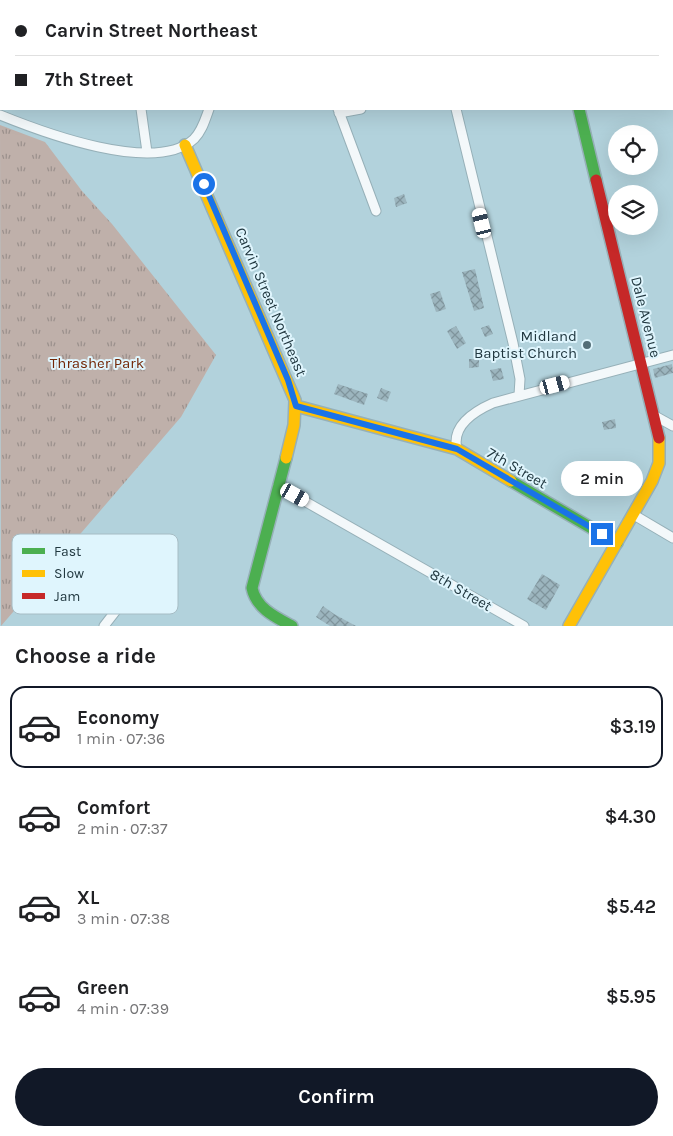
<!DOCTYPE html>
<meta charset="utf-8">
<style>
:root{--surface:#fff;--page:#f6f6f6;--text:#202124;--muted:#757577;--line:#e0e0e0;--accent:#111827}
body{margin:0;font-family:Karla,sans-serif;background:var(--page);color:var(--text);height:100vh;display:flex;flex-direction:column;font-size:19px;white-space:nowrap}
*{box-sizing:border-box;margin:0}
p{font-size:16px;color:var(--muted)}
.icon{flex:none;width:28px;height:28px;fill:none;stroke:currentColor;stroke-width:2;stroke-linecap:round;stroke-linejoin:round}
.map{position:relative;height:626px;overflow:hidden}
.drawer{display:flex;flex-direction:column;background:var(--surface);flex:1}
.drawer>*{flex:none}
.hud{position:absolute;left:0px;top:0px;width:674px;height:110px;box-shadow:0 5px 20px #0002;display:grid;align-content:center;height:110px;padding:0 15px;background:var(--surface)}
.tools{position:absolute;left:608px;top:125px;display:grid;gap:10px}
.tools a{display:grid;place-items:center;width:50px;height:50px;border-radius:50%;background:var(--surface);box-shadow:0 5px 20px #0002;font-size:25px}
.end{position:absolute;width:22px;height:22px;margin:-11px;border:6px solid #1a73e8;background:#fff;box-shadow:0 0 0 2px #fff}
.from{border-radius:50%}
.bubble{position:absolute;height:35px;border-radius:18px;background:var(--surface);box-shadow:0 5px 20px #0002;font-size:16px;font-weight:600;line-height:35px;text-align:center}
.car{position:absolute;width:15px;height:30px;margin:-15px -8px;border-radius:6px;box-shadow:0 0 4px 1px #0007;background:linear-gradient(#fff 24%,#345 0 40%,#fff 0 76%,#345 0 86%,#fff 0)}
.hud b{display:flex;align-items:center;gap:18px;height:48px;font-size:19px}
.hud b+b{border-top:1px solid var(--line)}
.hud i{width:12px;height:12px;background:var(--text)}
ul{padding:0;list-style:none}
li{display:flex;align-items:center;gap:15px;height:82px;margin:0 10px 8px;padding:0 5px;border:2px solid transparent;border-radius:15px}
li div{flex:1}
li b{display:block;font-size:19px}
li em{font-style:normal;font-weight:600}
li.selected{border-color:var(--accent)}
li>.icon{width:45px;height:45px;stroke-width:1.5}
h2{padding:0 15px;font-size:22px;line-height:60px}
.primary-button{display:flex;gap:10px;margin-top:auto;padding:10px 15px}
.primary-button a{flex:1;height:58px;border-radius:30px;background:var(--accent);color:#fff;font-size:20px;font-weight:600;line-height:58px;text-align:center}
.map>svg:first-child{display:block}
.grass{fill:url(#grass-tufts)}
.building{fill:url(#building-cross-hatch)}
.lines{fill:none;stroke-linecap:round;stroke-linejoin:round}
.street-casing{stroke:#96b0b8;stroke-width:11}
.fast-casing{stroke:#96b0b8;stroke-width:14}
.slow-casing{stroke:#96b0b8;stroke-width:14}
.jam-casing{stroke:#96b0b8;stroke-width:14}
.street{stroke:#f3f8fa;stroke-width:9}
.fast{stroke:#4caf50;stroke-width:11}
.slow{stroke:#ffc107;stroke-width:11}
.jam{stroke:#c62828;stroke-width:11}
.route{stroke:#1a73e8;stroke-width:6}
.poi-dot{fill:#546e77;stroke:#dff5fd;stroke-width:2}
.labels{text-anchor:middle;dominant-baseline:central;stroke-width:4;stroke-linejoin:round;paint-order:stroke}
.street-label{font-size:15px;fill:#213840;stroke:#dff5fd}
.poi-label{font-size:15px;fill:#213840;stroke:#dff5fd;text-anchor:end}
.park-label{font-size:15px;fill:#732706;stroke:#dff5fd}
.key{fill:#dff5fd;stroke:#a6bcc4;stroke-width:1}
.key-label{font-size:14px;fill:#213840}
</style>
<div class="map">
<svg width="673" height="626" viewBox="0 0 673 626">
<defs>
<pattern id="grass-tufts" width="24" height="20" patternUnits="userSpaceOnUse" patternTransform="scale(1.25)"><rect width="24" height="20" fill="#bfb0aa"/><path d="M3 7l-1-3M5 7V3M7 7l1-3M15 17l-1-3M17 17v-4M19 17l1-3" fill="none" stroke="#9b908c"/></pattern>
<pattern id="building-cross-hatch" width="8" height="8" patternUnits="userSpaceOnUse" patternTransform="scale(1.25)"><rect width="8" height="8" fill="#9cb5be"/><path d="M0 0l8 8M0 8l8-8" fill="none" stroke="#7f949c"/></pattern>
</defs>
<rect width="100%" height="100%" fill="#b2d2dc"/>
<path class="grass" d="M 0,125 L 45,142 L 82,191 L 112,224 L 216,355 L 181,417 L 1,626 Z"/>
<path class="building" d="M 404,194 L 407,203 L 396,207 L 394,198 Z
M 475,269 L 484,308 L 474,311 L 462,272 Z
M 440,291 L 446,309 L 436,312 L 430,294 Z
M 489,325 L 493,334 L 485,337 L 481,328 Z
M 456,326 L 466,343 L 457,349 L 447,331 Z
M 469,359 L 479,359 L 479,367 L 469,368 Z
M 672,364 L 673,373 L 655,378 L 653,369 Z
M 501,368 L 504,379 L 493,381 L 490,370 Z
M 338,384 L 368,394 L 364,405 L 334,394 Z
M 381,388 L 391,392 L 387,402 L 377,398 Z
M 615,419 L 616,428 L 604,430 L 602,422 Z
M 596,467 L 605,473 L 600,482 L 590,477 Z
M 542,574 L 560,585 L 546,610 L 527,599 Z
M 323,606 L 334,614 L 356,626 L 330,626 L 316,617 Z"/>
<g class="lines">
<g class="street-casing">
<path id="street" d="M 131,0 L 131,1
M 307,0 L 307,1
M 554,0 L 554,1
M 222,1 L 222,0
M 672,53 L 673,53
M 141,109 L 147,152
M 338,109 L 376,211
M 456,109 L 513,343 L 520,379 L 519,395
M 339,113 L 361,109
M 0,115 C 42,132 155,175 194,139 C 202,131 205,120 209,109
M 655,416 L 673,426
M 457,449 C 451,425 475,411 493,403 L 673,355
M 278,486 L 524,626
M 634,515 L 673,538
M 104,626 L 132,590"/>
</g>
<g class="fast-casing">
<path id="fast" d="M 579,109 L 596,180
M 286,458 L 252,588 C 256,608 275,617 292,626
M 511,481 L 617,543"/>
</g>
<g class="slow-casing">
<path id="slow" d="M 429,0 L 429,1
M 185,145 L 295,400 L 294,425 L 286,458
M 296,406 L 457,449 L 511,481
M 569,626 L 652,481 L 659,463 L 659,438"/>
</g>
<g class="jam-casing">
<path id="jam" d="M 596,180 L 659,438"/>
</g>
<use href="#street" class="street"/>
<use href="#fast" class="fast"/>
<use href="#slow" class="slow"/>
<use href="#jam" class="jam"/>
</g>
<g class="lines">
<path class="route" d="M 204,184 L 288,380 L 296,406 L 457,449 L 602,534"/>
</g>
<circle class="poi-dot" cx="587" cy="345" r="5"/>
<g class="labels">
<g class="street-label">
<text transform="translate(271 302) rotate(67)">Carvin Street Northeast</text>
<text transform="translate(646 317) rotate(76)">Dale Avenue</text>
<text transform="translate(517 468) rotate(30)">7th Street</text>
<text transform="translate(461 590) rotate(30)">8th Street</text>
</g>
<g class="poi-label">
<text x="577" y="336">Midland<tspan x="577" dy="17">Baptist Church</tspan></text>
</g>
<g class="park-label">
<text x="97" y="363">Thrasher Park</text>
</g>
</g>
<rect x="12" y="534" width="166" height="80" rx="8" class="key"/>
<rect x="22" y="548" width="23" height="6" fill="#4caf50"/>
<rect x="22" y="570" width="23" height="7" fill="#ffc107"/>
<rect x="22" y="593" width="23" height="6" fill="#c62828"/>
<g class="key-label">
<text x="54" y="556">Fast</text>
<text x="54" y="578">Slow</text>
<text x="54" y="601">Jam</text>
</g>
</svg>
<div class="tools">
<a><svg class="icon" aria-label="locate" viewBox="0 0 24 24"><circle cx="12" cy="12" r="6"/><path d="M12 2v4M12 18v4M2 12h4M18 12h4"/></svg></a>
<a><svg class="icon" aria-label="layers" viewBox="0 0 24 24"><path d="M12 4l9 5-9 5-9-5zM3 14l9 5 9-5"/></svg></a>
</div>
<i class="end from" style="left:204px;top:184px"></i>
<i class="end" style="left:602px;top:534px"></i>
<div class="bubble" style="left:561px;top:461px;width:82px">2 min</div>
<i class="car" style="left:482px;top:223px;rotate:346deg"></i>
<i class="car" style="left:555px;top:385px;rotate:75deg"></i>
<i class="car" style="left:295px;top:495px;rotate:119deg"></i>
<div class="hud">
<b><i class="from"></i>Carvin Street Northeast</b>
<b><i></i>7th Street</b>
</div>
</div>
<section class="drawer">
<h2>Choose a ride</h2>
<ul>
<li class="selected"><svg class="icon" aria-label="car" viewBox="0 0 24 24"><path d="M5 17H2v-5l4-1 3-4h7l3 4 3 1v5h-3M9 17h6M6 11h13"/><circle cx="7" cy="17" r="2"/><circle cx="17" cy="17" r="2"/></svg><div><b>Economy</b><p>1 min · 07:36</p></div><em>$3.19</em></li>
<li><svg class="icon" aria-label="car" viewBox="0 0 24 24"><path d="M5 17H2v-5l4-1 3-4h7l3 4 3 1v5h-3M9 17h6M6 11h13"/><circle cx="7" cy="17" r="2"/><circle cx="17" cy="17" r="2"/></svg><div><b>Comfort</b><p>2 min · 07:37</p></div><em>$4.30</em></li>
<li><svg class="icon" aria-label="car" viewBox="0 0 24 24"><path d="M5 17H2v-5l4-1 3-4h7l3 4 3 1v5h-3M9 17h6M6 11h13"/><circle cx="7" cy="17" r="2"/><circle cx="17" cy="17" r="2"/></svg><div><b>XL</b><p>3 min · 07:38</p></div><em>$5.42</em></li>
<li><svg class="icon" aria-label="car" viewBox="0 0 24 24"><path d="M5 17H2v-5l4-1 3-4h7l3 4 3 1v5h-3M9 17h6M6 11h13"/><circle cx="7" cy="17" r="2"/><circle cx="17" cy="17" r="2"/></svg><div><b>Green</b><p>4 min · 07:39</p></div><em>$5.95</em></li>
</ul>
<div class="primary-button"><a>Confirm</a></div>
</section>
